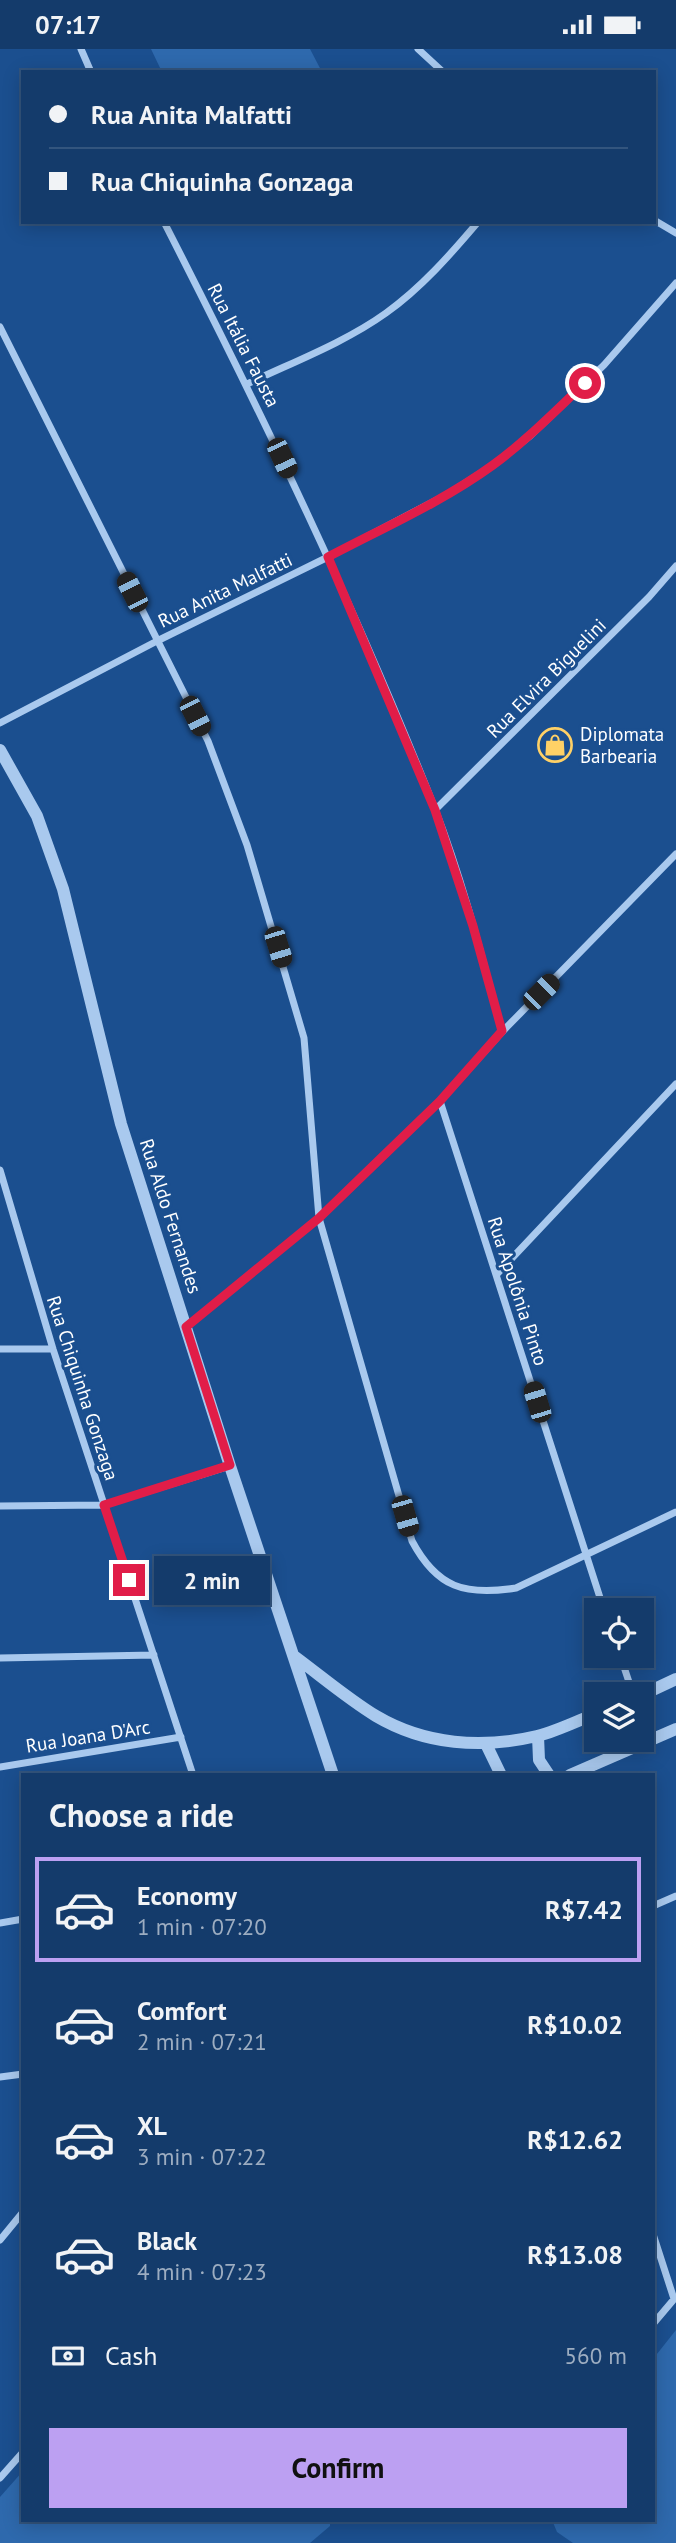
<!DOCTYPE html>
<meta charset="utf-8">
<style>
:root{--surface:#143b6b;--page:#1d4271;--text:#f1f3f6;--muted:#9dadc1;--line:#33557e;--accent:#bca0f2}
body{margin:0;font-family:"PT Sans",sans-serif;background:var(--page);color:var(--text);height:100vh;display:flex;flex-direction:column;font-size:26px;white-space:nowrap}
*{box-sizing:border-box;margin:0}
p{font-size:23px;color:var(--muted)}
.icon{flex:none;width:38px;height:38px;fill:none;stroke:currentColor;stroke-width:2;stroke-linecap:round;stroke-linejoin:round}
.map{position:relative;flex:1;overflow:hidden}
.drawer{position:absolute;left:21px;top:1724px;width:634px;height:749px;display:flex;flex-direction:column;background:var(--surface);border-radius:0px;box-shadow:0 4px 18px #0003,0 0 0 2px var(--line)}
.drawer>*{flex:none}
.hud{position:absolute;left:21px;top:21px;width:635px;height:154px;border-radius:0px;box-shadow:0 4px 18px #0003,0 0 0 2px var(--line);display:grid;align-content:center;height:154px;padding:0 28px;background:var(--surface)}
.buttons{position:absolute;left:584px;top:1549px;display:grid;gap:14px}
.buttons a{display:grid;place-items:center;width:70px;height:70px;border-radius:0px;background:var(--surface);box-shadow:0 4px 18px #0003,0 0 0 2px var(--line);font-size:35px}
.end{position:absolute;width:32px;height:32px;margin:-16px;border:9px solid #e11d48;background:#fff;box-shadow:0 0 0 4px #fff}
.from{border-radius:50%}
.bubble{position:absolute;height:49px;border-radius:0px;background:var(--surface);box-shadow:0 4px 18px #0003,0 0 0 2px var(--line);font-size:23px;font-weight:700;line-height:49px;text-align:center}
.car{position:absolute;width:21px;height:42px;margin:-21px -10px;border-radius:9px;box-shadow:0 0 5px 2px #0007;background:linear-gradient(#222 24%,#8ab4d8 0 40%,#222 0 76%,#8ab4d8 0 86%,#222 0)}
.hud b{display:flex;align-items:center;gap:24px;height:66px;font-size:26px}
.hud b+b{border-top:2px solid var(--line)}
.hud i{width:18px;height:18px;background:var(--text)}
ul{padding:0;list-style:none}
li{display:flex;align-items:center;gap:21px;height:105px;margin:0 14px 10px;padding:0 14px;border:4px solid transparent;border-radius:0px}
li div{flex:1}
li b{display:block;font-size:26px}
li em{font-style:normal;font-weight:700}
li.on{border-color:var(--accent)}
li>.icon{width:63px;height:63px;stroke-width:1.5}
h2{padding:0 28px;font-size:32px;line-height:84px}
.pay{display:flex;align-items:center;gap:18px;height:77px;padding:0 28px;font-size:26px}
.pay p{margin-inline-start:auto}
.button{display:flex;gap:14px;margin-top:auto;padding:14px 28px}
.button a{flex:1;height:80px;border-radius:0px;background:var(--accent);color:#111;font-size:28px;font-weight:700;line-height:80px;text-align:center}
.status{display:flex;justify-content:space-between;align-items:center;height:49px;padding:0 35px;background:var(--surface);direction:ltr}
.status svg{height:19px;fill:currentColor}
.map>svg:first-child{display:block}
.green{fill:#2e69ad}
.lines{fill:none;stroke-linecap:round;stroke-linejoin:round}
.minor{stroke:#a9c9ee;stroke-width:7}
.tertiary{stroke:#a9c9ee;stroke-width:12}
.route{stroke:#e11d48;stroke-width:9}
.labels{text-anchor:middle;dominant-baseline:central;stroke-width:6;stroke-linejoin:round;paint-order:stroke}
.street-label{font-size:19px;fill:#fff;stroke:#1b4f8f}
.poi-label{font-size:19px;fill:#fff;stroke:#1b4f8f;text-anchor:start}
</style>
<div class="status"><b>07:17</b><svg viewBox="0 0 49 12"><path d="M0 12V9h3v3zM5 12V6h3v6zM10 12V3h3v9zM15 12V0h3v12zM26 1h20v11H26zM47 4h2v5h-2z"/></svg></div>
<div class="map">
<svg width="676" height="2494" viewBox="0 0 676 2494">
<rect width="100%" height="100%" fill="#1b4f8f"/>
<path class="green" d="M 151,0 L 310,0 L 322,23 L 162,23 Z
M 676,2281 L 676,2494 L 573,2494 L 557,2483 L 552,2471 L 653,2471 L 653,2310 Z
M 23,2422 L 23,2471 L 330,2471 L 330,2477 L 310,2494 L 0,2494 L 0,2448 Z"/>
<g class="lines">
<path class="minor" d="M 81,0 L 91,23
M 418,0 L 443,23
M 654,171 L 676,184
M 164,173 C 262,365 356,559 435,760 C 463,832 482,908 502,983
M 0,278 L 208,692 L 247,796 L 304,989 L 319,1169 L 412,1492 C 437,1539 465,1547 516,1539 L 676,1463
M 247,335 C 293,313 344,294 386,264 C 421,239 450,206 478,173
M 0,674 L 157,592 L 328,508 L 448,445 L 492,417 L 530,387 L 604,316 L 676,234
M 435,761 L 649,548 L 676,517
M 440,1052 L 604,1561
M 0,1121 L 53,1300 L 193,1726
M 497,1225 L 676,1035
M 186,1278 L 319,1169 L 440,1052 L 502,983 L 676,805
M 0,1300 L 53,1300
M 0,1457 L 104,1456 L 230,1417
M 620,1606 L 633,1645
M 0,1609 L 154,1606
M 0,1718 L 181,1688
M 653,1857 L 676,1847
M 0,1874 L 23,1870
M 0,2028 L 23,2025
M 653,2185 L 674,2250
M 0,2191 L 23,2163
M 653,2275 L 675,2249
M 0,2429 L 23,2403"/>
<path class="tertiary" d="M 0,701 L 37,767 L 63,840 L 121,1075 L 230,1417 L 333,1726
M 294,1607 C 321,1627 348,1650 376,1667 C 425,1696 482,1700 537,1687 C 557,1682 577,1672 597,1664
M 642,1646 L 676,1630
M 538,1687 L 539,1711 L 549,1726
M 486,1695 L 501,1726
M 570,1726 L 676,1680"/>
</g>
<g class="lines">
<path class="route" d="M 129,1531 L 104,1456 L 230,1416 L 186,1278 L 319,1169 L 440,1052 L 502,982 L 473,877 L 435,761 L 328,508 C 383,479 442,453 493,416 C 526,392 555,362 585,334"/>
</g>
<defs>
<g id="shop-ring" transform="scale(1.75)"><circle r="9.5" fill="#1b4f8f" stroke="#ffd166" stroke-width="1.5"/><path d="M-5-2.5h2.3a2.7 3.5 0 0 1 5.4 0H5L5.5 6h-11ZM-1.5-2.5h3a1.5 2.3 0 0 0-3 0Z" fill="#ffd166"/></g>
</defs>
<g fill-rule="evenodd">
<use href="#shop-ring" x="555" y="696"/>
</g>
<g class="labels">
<g class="street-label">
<text transform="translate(244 296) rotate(63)">Rua Itália Fausta</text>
<text transform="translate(225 541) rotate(-26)">Rua Anita Malfatti</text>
<text transform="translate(546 629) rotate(-45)">Rua Elvira Biguelini</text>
<text transform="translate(171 1167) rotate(72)">Rua Aldo Fernandes</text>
<text transform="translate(518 1242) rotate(72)">Rua Apolônia Pinto</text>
<text transform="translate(83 1339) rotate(72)">Rua Chiquinha Gonzaga</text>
<text transform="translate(88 1687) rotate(-9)">Rua Joana D'Arc</text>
</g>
<g class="poi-label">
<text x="580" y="685">Diplomata<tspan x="580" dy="22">Barbearia</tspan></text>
</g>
</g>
</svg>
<div class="buttons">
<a><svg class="icon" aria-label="locate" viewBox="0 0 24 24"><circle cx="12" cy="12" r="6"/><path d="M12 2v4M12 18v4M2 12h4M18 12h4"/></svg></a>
<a><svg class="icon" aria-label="layers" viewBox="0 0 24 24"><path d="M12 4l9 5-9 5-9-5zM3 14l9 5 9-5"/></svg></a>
</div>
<i class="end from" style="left:585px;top:334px"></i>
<i class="end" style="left:129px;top:1531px"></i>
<div class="bubble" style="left:154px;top:1507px;width:116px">2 min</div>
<i class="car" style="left:282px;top:409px;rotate:155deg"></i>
<i class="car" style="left:132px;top:543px;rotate:333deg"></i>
<i class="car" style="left:195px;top:667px;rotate:153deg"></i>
<i class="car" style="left:278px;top:898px;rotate:163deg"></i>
<i class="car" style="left:541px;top:943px;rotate:45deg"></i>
<i class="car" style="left:537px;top:1353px;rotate:343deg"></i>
<i class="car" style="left:405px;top:1467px;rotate:164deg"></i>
<div class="hud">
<b><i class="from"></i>Rua Anita Malfatti</b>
<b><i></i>Rua Chiquinha Gonzaga</b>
</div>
<section class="drawer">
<h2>Choose a ride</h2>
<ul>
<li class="on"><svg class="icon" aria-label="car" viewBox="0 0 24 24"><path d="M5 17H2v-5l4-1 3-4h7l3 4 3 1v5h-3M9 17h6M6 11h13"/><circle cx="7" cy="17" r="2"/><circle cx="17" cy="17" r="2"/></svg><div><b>Economy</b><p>1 min · 07:20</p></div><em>R$7.42</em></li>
<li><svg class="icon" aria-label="car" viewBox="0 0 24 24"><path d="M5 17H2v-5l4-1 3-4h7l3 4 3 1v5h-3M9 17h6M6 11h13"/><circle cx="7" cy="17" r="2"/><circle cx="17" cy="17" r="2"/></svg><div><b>Comfort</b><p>2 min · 07:21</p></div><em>R$10.02</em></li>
<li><svg class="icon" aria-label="car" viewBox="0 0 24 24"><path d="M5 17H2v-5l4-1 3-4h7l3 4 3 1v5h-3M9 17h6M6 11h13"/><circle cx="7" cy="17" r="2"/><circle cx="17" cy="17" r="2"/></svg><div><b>XL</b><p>3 min · 07:22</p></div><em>R$12.62</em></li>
<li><svg class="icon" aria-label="car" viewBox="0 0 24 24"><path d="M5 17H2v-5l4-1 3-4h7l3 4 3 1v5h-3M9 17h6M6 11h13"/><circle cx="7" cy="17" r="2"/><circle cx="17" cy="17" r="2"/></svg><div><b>Black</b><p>4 min · 07:23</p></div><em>R$13.08</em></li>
</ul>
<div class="pay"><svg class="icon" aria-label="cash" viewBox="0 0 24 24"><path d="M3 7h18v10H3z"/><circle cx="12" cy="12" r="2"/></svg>Cash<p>560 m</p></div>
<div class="button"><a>Confirm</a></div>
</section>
</div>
